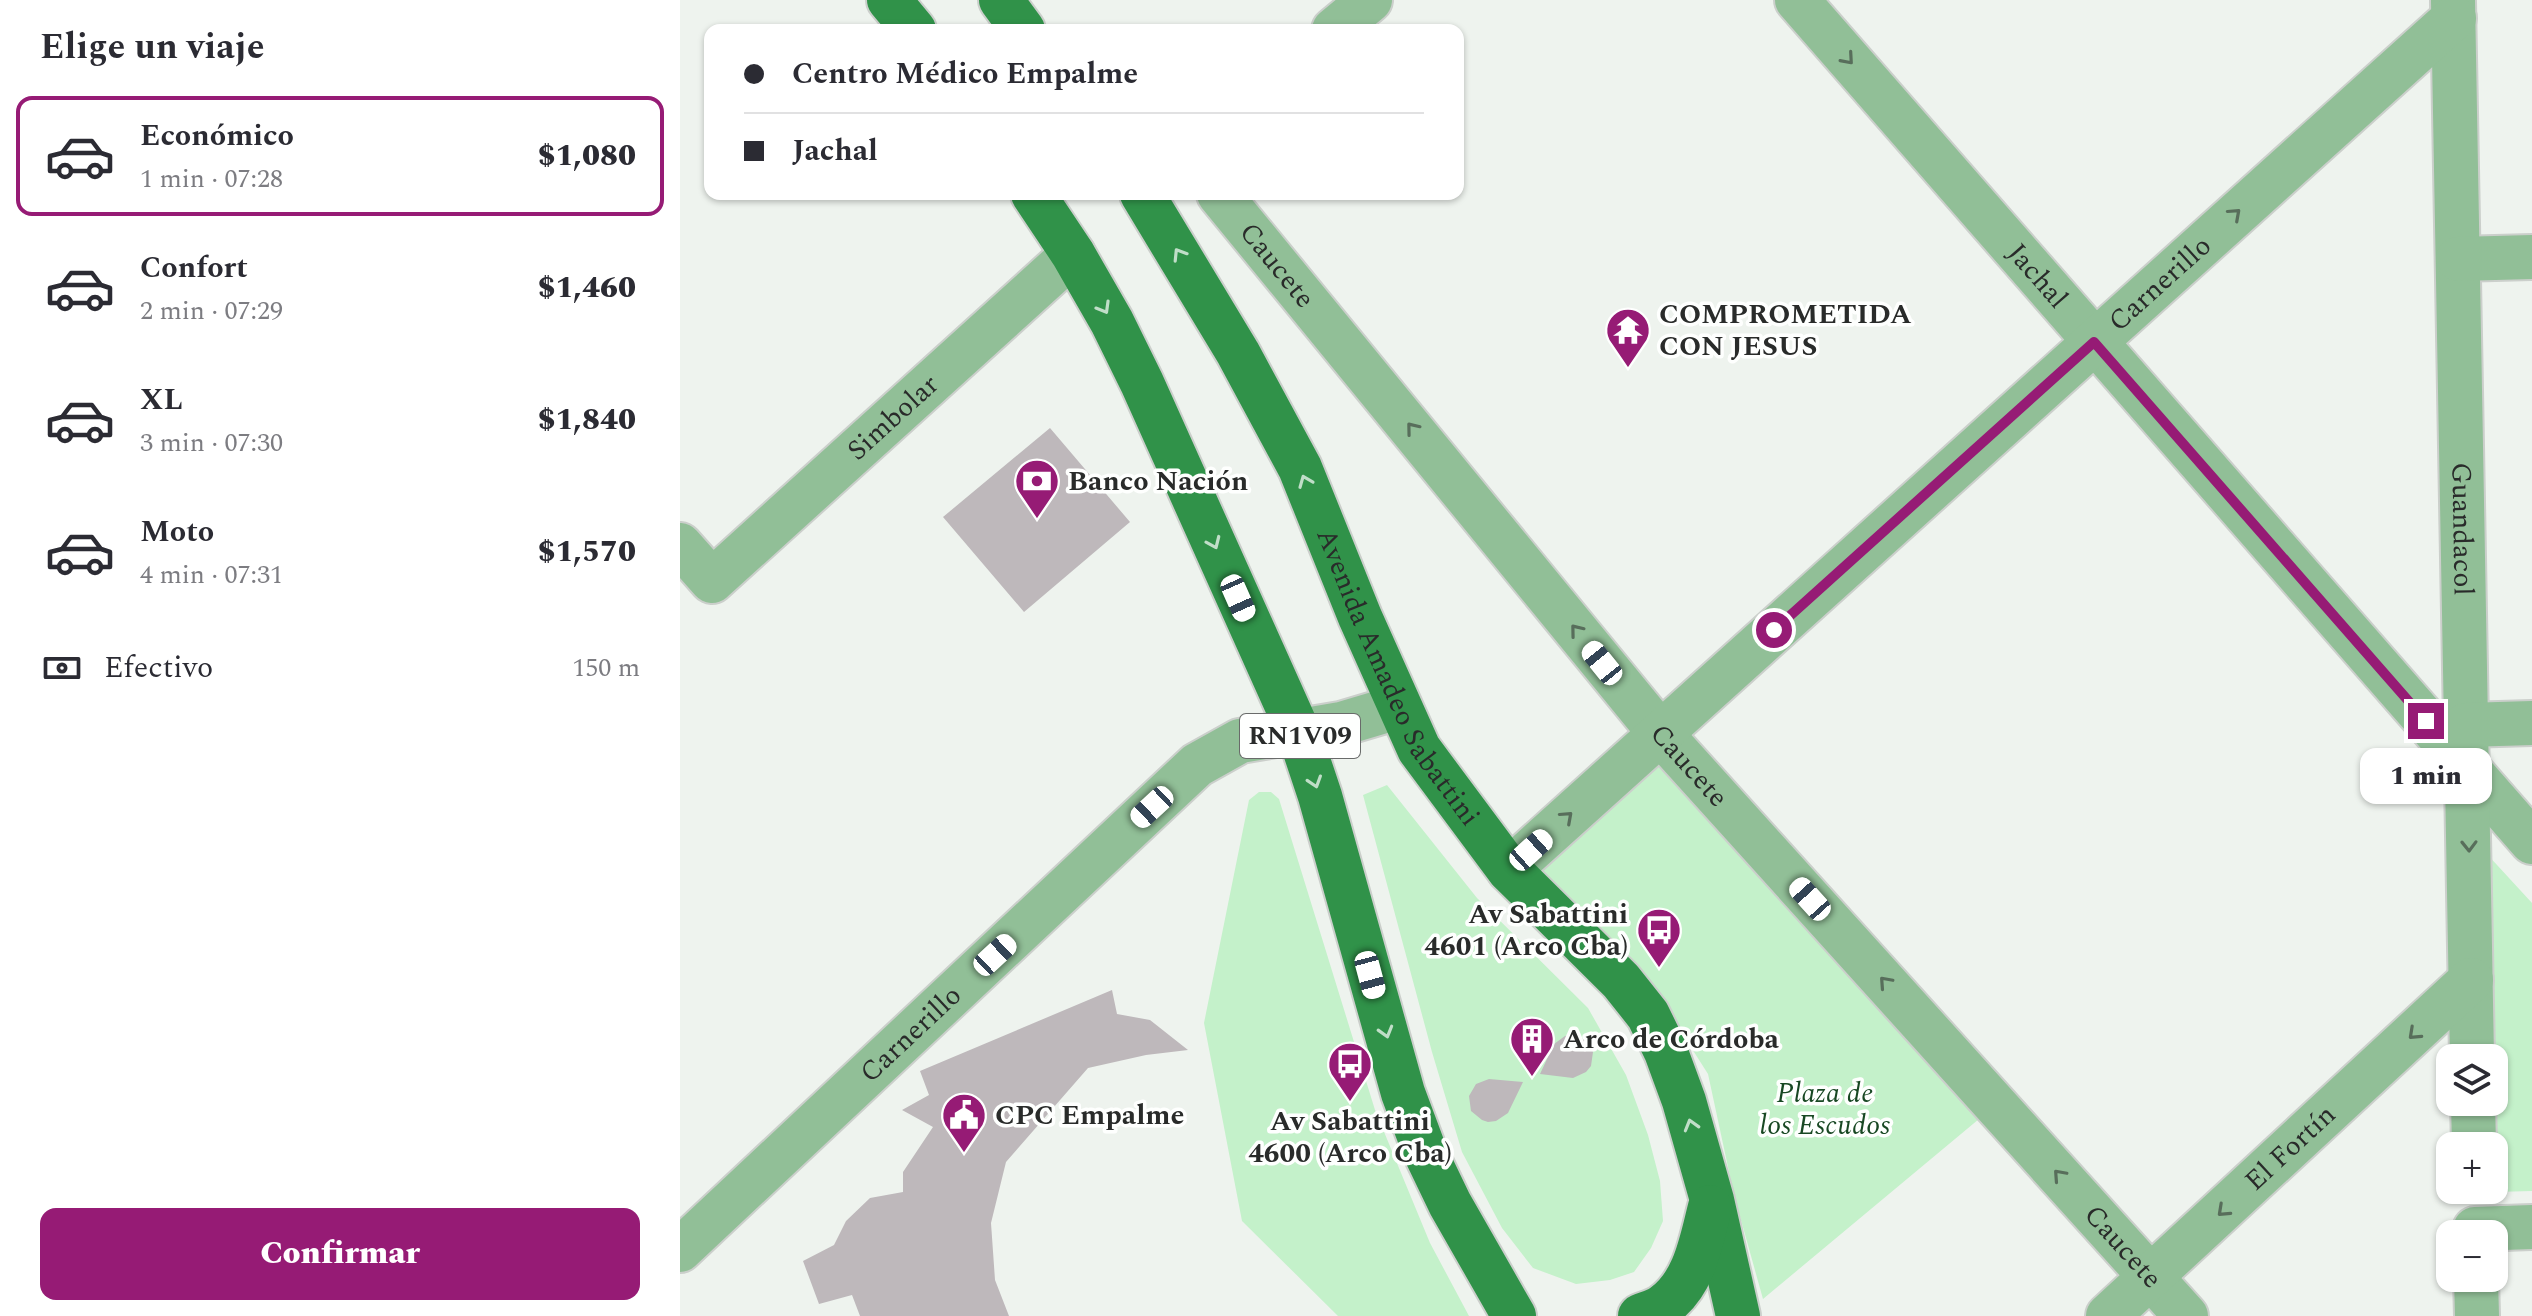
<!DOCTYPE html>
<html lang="es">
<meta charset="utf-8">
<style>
:root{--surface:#fff;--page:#f2f2f3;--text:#2b2b33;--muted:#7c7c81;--line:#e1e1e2;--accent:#961b75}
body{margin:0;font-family:Spectral,serif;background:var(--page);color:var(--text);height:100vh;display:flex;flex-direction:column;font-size:30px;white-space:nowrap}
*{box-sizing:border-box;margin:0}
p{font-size:26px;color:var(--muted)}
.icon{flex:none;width:44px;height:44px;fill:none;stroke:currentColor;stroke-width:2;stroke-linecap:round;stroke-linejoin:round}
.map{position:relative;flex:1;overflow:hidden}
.sheet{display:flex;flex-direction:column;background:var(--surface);width:680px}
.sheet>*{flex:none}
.hud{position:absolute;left:24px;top:24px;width:760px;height:176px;border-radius:16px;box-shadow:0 2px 6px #0004;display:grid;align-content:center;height:176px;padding:0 40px;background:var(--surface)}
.fabs{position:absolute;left:1756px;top:1044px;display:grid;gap:16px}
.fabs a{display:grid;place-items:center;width:72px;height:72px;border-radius:16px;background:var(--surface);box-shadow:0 2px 6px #0004;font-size:40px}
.end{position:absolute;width:36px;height:36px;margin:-18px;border:10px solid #961b75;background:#fff;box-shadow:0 0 0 4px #fff}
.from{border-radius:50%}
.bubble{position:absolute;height:56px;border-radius:16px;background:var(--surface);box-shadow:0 2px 6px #0004;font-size:26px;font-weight:800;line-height:56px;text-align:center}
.car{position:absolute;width:24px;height:48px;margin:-24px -12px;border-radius:10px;box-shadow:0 0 6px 2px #0007;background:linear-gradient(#fff 24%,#345 0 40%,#fff 0 76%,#345 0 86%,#fff 0)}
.hud b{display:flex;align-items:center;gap:28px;height:76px;font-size:30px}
.hud b+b{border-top:2px solid var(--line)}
.hud i{width:20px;height:20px;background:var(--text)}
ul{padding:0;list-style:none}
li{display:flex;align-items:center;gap:24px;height:120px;margin:0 16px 12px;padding:0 24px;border:4px solid transparent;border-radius:16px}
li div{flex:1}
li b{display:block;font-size:30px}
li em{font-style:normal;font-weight:800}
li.on{border-color:var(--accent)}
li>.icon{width:72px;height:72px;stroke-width:1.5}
h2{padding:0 40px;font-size:36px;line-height:96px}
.pay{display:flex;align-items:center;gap:20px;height:88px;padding:0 40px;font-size:30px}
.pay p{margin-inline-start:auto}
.cta{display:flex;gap:16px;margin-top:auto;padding:16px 40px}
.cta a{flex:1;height:92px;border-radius:16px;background:var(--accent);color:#fff;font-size:32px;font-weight:800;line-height:92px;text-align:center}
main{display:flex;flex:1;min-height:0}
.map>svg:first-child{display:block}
.green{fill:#c4f1ca}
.building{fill:#beb8bb}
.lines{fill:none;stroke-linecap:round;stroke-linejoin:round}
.minor-casing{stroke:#cbcfcb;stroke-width:48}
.major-casing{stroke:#cbcfcb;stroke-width:48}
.minor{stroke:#91bf97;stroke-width:44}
.major{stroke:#309249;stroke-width:44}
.oneway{stroke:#586e5b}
.oneway2{stroke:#c0dec8}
.route{stroke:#961b75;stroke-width:10}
.labels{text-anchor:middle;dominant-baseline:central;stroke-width:7;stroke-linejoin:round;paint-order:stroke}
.shield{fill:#fefffe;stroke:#696b6a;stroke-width:2}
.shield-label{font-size:26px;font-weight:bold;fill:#292b2a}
.street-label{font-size:28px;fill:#292b2a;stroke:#fefffe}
.poi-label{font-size:28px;font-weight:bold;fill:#292b2a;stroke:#fefffe;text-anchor:start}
.park-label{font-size:28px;font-style:italic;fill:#184823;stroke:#fefffe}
</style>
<main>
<section class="sheet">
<h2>Elige un viaje</h2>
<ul>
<li class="on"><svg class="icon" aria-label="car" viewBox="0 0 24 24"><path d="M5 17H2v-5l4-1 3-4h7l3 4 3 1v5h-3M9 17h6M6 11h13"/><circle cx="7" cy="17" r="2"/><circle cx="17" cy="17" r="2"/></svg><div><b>Económico</b><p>1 min · 07:28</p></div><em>$1,080</em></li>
<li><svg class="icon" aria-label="car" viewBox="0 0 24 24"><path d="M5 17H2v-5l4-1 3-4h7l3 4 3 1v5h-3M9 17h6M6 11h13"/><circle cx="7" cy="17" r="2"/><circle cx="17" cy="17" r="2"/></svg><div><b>Confort</b><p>2 min · 07:29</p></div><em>$1,460</em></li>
<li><svg class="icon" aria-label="car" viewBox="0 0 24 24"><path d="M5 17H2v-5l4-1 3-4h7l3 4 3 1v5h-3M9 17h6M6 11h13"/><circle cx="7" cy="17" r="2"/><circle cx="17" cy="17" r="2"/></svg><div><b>XL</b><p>3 min · 07:30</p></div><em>$1,840</em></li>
<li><svg class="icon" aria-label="car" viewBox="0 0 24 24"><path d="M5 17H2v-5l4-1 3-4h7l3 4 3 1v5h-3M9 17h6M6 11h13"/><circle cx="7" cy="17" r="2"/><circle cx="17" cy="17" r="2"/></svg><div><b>Moto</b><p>4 min · 07:31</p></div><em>$1,570</em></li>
</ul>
<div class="pay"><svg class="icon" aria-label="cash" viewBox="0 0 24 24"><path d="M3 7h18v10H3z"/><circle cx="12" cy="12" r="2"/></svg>Efectivo<p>150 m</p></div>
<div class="cta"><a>Confirmar</a></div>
</section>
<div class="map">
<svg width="1852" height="1316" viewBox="0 0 1852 1316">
<rect width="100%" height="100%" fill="#eef3ee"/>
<path class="green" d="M 978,766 L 1299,1119 L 1083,1299 L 1054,1195 L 1028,1074 L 960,967 L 862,870 Z
M 707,785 L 797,898 L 908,1008 L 946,1075 L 968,1135 L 980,1181 L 983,1221 L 971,1248 L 954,1272 L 930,1280 L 896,1284 L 853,1268 L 822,1228 L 782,1152 L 752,1052 L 683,795 Z
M 579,792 L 591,792 L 599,799 L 695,1110 L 750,1243 L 789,1316 L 658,1316 L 562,1221 L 524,1023 L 569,800 Z
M 1806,853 L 1852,903 L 1852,1191 L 1816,1192 L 1814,1058 L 1812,1058 Z"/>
<path class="building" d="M 370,428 L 450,522 L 344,612 L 263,517 Z
M 432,990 L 437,1014 L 470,1020 L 508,1050 L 466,1055 L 408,1068 L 326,1162 L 311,1223 L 315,1280 L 329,1316 L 180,1316 L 172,1295 L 139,1304 L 123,1261 L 154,1245 L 166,1221 L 190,1198 L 223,1192 L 223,1172 L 253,1127 L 222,1110 L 249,1095 L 240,1071 Z
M 893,1035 L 906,1040 L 913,1052 L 911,1066 L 906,1072 L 893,1078 L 860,1074 L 874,1044 L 885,1036 Z
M 809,1079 L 843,1082 L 828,1113 L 816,1121 L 808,1122 L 802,1120 L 791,1111 L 789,1096 L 796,1084 Z"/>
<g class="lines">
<g class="minor-casing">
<g id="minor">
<path id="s1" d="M 1117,0 L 1852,842"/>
<path id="s2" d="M 1773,1 L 1792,1058"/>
<path d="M 654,30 L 690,0"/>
<path id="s3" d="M 539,194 L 980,733 L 1506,1316"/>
<path d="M 1778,259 L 1852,257"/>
<path id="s4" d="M 0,545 L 32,581 L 393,254"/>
<path d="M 1786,725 L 1852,723"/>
<path id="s5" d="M 829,870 L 1774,18"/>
<path d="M 1793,1102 L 1794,1146"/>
<path d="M 1795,1229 L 1852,1227"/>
<path id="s6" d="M 0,1250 L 517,765 L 560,741 L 661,724 L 718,707"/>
<path d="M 1796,1278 L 1797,1316"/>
<path id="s7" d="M 1428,1316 L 1791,980"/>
</g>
</g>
<g class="major-casing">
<g id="major">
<path d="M 209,0 L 234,30"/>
<path d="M 321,0 L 343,30"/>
<path d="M 353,194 L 393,254 L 432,322 L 462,383 L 619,733 L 640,796 L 723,1093 L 745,1152 L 770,1204 L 834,1316"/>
<path id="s8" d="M 462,194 L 558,353 L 620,468 L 680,617 L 739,749 L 829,870 L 941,981 L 968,1015 L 986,1052 L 1004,1101 L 1032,1200 L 1058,1316"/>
<path d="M 960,1316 C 967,1313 976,1311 983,1306 C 1015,1283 1021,1242 1030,1207"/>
</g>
</g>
<use href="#minor" class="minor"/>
<use href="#major" class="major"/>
</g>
<defs><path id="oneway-chevron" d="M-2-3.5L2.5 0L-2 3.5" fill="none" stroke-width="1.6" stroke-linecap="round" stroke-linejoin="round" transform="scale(2)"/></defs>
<g class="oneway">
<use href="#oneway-chevron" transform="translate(1168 59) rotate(49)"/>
<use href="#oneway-chevron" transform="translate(1555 214) rotate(-42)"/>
<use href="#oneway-chevron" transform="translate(732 428) rotate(-129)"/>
<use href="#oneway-chevron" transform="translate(896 630) rotate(-129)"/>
<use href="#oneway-chevron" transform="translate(887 817) rotate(-42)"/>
<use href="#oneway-chevron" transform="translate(1789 846) rotate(89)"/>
<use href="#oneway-chevron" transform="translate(1205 982) rotate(-132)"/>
<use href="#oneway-chevron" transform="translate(1734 1034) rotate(137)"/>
<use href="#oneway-chevron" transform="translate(1379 1175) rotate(-132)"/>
<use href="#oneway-chevron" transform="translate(1543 1211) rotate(137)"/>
</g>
<g class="oneway2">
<use href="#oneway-chevron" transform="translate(499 254) rotate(-122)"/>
<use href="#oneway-chevron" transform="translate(424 308) rotate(60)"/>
<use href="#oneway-chevron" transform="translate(625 481) rotate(-112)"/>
<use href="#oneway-chevron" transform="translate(534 543) rotate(66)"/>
<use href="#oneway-chevron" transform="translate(635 782) rotate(72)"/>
<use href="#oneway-chevron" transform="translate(706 1032) rotate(74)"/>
<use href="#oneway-chevron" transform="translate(1011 1125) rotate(-106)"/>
</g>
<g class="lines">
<path class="route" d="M 1094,630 L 1414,342 L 1746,721"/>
</g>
<defs>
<g id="temple-pin" transform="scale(2.3)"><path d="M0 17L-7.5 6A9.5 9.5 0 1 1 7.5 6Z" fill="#961b75" stroke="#fefffe"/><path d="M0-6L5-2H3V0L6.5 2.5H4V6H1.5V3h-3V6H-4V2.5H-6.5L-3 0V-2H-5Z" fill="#fff"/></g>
<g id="bank-pin" transform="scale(2.3)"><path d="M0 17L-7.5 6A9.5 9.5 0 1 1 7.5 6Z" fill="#961b75" stroke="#fefffe"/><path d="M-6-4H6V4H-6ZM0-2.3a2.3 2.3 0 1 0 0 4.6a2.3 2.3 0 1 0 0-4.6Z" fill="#fff"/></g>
<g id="bus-pin" transform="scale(2.3)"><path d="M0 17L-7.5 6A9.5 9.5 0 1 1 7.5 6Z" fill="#961b75" stroke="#fefffe"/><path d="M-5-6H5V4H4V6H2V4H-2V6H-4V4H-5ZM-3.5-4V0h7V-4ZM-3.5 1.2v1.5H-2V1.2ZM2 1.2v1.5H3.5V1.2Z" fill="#fff"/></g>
<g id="building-pin" transform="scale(2.3)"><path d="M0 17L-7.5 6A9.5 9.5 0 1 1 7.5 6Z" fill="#961b75" stroke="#fefffe"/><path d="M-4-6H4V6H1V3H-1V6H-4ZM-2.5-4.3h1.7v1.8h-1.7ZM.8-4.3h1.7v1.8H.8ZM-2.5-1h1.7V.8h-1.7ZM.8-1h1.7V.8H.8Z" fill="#fff"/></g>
<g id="civic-pin" transform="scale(2.3)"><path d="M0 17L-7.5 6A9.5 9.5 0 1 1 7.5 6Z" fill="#961b75" stroke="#fefffe"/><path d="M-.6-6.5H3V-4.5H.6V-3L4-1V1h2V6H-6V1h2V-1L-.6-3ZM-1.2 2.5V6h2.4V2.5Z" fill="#fff"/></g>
</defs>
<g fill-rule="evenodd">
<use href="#temple-pin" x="948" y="330"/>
<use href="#bank-pin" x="357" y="481"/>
<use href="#bus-pin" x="979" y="930"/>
<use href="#building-pin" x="852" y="1039"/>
<use href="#bus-pin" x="670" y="1064"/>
<use href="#civic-pin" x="284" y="1115"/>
</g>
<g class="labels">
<rect class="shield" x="560" y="714" width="120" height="44" rx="6"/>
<g class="shield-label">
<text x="620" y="736">RN1V09</text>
</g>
<g class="street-label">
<text stroke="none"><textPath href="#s3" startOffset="92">Caucete</textPath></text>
<text stroke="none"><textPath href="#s1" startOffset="366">Jachal</textPath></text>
<text stroke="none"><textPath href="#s5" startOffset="876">Carnerillo</textPath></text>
<text stroke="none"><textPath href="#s4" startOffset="292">Simbolar</textPath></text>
<text stroke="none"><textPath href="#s2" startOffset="528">Guandacol</textPath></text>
<text stroke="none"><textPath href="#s8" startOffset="548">Avenida Amadeo Sabattini</textPath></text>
<text stroke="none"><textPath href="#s3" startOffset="740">Caucete</textPath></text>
<text stroke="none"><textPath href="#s6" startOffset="316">Carnerillo</textPath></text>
<text stroke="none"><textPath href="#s7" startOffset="248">El Fortín</textPath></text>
<text stroke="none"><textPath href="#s3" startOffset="1388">Caucete</textPath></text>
</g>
<g class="poi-label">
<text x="979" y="314">COMPROMETIDA<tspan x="979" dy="32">CON JESUS</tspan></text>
<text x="388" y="481">Banco Nación</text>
<text x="948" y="914" text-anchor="end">Av Sabattini<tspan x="948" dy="32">4601 (Arco Cba)</tspan></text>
<text x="883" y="1039">Arco de Córdoba</text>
<text x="315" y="1115">CPC Empalme</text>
<text x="670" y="1121" text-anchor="middle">Av Sabattini<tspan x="670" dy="32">4600 (Arco Cba)</tspan></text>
</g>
<g class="park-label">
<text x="1145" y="1093">Plaza de<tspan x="1145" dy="32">los Escudos</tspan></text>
</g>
</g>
</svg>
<div class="fabs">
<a><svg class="icon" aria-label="layers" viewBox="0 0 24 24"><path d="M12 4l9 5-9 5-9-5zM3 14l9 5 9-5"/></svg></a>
<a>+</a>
<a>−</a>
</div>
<i class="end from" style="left:1094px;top:630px"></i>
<i class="end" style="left:1746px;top:721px"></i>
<div class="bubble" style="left:1680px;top:748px;width:132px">1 min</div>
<i class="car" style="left:558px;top:598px;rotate:156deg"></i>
<i class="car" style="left:922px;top:663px;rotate:321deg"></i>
<i class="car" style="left:472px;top:807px;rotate:227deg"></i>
<i class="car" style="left:851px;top:850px;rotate:48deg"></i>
<i class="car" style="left:1130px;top:899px;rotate:318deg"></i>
<i class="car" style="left:315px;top:955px;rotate:47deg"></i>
<i class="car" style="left:690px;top:975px;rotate:165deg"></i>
<div class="hud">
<b><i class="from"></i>Centro Médico Empalme</b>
<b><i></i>Jachal</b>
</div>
</div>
</main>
